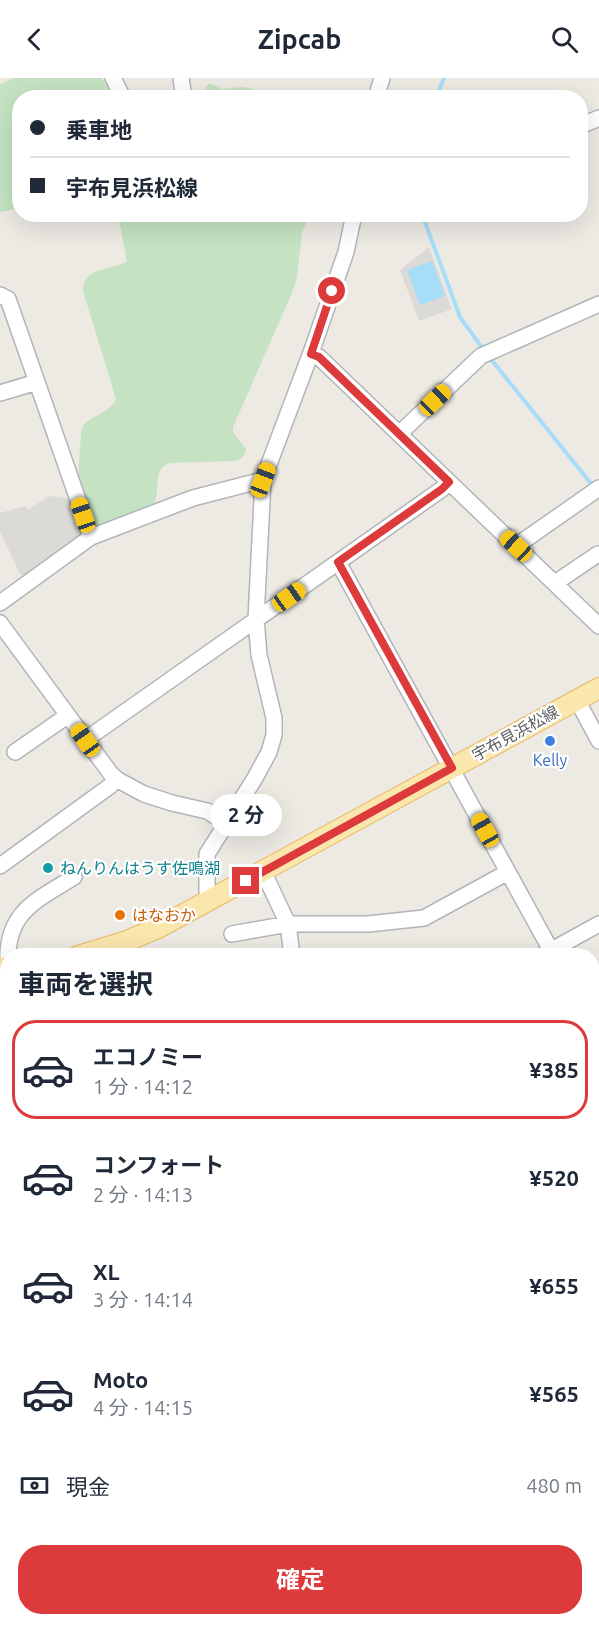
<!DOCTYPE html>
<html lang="ja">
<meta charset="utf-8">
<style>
:root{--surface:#fff;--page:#f6f6f7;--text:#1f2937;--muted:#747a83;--line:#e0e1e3;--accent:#dd3a3b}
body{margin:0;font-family:Ubuntu,"Noto Sans JP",sans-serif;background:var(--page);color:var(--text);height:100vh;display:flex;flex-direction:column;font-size:22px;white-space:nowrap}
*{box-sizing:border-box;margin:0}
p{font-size:20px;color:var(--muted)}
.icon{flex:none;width:33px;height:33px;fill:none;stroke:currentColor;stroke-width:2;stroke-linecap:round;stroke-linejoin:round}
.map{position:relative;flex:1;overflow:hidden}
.panel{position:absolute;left:0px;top:870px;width:600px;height:678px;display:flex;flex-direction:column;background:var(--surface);border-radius:24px 24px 0 0;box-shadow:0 6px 24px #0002}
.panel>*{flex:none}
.hud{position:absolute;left:12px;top:12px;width:576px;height:132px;border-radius:24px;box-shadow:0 6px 24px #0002;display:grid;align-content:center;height:132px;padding:0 18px;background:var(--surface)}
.end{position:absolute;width:27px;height:27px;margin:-14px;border:8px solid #dd3a3b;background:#fff;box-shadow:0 0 0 3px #fff}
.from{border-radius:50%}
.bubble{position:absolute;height:42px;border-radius:21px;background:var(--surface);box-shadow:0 6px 24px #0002;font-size:20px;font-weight:700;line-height:42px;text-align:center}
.car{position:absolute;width:18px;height:36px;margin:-18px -9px;border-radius:8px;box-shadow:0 0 4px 2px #0007;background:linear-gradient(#f5c518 24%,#345 0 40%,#f5c518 0 76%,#345 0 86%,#f5c518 0)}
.hud b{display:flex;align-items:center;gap:21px;height:57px;font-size:22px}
.hud b+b{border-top:2px solid var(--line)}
.hud i{width:15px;height:15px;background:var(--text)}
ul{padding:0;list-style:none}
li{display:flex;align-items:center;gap:18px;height:99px;margin:0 12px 9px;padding:0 6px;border:3px solid transparent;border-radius:24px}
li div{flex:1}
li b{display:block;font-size:22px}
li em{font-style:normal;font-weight:700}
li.current{border-color:var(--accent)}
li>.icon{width:54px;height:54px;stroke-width:1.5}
h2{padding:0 18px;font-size:27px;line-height:72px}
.pay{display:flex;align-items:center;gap:15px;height:66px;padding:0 18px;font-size:22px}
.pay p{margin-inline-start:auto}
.action{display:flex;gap:12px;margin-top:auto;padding:12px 18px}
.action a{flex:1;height:69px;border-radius:24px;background:var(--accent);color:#fff;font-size:24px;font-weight:700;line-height:69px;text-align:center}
header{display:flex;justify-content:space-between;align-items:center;height:78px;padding:0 18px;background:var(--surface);font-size:27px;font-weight:700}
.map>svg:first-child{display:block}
.industrial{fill:#dcdad6}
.green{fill:#c5e3c2}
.water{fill:#a8ddf9}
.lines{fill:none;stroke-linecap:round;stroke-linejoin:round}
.stream{stroke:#a8ddf9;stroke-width:4}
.minor-casing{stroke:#b1b5b8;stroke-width:18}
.major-casing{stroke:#e8b763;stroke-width:22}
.minor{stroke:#fff;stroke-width:15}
.major{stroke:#f9e7ad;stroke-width:20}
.route{stroke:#dd3a3b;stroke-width:8}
.shop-dot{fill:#3f7fe0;stroke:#fff;stroke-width:2}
.culture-dot{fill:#0f9aa8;stroke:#fff;stroke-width:2}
.food-dot{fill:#e8710a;stroke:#fff;stroke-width:2}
.labels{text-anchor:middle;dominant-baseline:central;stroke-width:4.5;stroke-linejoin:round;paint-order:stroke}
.street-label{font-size:16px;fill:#5c6063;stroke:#fff}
.shop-label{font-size:16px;fill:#366cbe;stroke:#fff}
.culture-label{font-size:16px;fill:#0d838f;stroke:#fff;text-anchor:start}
.food-label{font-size:16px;fill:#c56008;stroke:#fff;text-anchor:start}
</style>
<header><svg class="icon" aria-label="back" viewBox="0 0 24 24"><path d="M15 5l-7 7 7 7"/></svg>Zipcab<svg class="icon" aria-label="search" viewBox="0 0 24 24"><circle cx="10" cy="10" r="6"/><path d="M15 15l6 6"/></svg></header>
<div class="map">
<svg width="599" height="1548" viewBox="0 0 599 1548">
<rect width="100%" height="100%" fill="#edeae4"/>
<path class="industrial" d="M 429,169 L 452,231 L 419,243 L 400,192 Z
M 49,418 L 72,421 L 84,456 L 23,502 L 0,454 L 0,435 L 25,428 L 28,432 Z"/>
<path class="green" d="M 13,0 L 102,0 L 112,19 L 20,20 L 19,130 L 0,134 L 0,6 Z
M 208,6 L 212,6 L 221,11 L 243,9 L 253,11 L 271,19 L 206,19 L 205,10 Z
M 118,137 L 309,137 L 302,155 L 297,200 L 292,215 L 233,349 L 233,354 L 246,371 C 245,379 242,381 234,383 L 170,385 C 150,391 163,415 152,429 L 98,449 L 93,447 L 78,401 L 81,354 L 84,346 C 94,337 110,334 116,321 L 83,213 C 82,188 112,193 127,183 Z
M 0,1011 L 7,1011 L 7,1093 L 0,1092 Z
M 26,1541 L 83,1541 L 86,1548 L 37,1548 Z"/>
<path class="water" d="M 432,183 L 445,218 L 420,227 L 407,192 Z"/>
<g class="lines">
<path class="stream" d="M 436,20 L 444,0
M 422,136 L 460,239 L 483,271
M 490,280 L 593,408
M 0,1096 L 8,1097
M 592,1244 L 599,1244"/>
<g class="minor-casing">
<path id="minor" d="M 113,0 L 123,20
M 181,0 L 184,20
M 376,20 L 382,0
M 580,48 L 599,40
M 0,217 L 8,221 L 91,459
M 311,276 L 319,279 L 599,548
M 0,315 L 37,304
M 399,356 L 481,278 L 599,226
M 516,468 L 599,410
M 338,484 L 554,878
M 555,505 L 598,476
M 0,525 L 91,459 L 193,420 L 263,402
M 0,545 L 111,696 L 118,702 L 144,716 L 172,725 L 207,733 L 227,745
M 577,622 L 599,663
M 85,662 L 442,411 L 449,404
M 15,674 L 67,638
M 0,788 L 110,708 L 116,701
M 263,793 L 288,846 L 292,878
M 211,821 L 207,814 L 207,776 L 255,700 L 269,674 L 274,657 L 274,640 L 259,577 L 256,541 L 263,402 L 312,272 L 346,174 L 354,136
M 232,856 L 288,846 L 368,846 L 424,840 L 508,794
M 541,878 L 599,846
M 8,881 C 7,833 39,821 74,799
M 0,930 L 8,931
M 592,949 L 599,960
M 592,1063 L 599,1055
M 0,1111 L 8,1111
M 592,1172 L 599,1183
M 0,1187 L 8,1188
M 592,1236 L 599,1236
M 592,1280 L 599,1281
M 0,1338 L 8,1338
M 0,1377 L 8,1385
M 0,1479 L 7,1473
M 0,1530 L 8,1534
M 17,1540 L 29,1548
M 118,1540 L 119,1548
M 315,1540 L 339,1548
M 461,1540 L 468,1548
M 194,1548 L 196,1540
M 275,1548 L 277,1540
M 391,1548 L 398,1540
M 506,1548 L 513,1540"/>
</g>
<g class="major-casing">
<path id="major" d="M 78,878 L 127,863 L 158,850 L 599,610
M 0,890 L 8,889
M 0,1251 L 8,1252
M 592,1330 L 599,1330"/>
</g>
<use href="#minor" class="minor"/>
<use href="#major" class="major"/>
</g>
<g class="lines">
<path class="route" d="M 246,803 L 452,690 L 338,484 L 442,411 L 449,404 L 319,279 L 311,276 L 332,213"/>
</g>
<circle class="shop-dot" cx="550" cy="663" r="6"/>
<circle class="culture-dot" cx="48" cy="790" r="6"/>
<circle class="food-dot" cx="120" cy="837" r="6"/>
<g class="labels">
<g class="street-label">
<text transform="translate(515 655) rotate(-29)">宇布見浜松線</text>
</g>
<g class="shop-label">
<text x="550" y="682">Kelly</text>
</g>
<g class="culture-label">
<text x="60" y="790">ねんりんはうす佐鳴湖</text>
</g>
<g class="food-label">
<text x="132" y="837">はなおか</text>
</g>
</g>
</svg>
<i class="end from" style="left:332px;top:213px"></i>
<i class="end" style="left:246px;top:803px"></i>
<div class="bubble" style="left:210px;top:716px;width:72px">2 分</div>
<i class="car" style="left:435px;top:322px;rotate:46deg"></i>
<i class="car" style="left:263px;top:402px;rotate:21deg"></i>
<i class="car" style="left:83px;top:437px;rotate:341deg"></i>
<i class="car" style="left:516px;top:468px;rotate:313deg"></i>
<i class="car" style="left:289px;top:519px;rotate:55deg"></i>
<i class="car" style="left:85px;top:662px;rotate:325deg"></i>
<i class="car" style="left:485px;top:752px;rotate:331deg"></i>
<div class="hud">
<b><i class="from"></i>乗車地</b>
<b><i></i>宇布見浜松線</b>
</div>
<section class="panel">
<h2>車両を選択</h2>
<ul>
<li class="current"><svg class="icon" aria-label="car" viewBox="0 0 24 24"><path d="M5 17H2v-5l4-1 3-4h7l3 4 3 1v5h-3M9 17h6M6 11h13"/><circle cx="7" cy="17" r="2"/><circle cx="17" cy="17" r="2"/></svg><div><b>エコノミー</b><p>1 分 · 14:12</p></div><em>¥385</em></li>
<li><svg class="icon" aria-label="car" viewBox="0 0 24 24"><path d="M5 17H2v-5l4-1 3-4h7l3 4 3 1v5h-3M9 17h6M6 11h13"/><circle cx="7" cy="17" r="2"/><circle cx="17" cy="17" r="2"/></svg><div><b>コンフォート</b><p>2 分 · 14:13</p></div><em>¥520</em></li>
<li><svg class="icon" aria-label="car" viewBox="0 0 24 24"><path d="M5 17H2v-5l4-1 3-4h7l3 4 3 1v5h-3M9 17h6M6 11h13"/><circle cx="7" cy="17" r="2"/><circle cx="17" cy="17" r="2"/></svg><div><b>XL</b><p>3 分 · 14:14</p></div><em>¥655</em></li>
<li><svg class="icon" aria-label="car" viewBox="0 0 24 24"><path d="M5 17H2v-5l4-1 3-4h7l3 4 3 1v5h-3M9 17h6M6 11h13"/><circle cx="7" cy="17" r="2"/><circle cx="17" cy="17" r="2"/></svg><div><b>Moto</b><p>4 分 · 14:15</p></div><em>¥565</em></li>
</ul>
<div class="pay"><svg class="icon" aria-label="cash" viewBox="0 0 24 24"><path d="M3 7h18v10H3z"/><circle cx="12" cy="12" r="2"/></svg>現金<p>480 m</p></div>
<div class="action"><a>確定</a></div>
</section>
</div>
